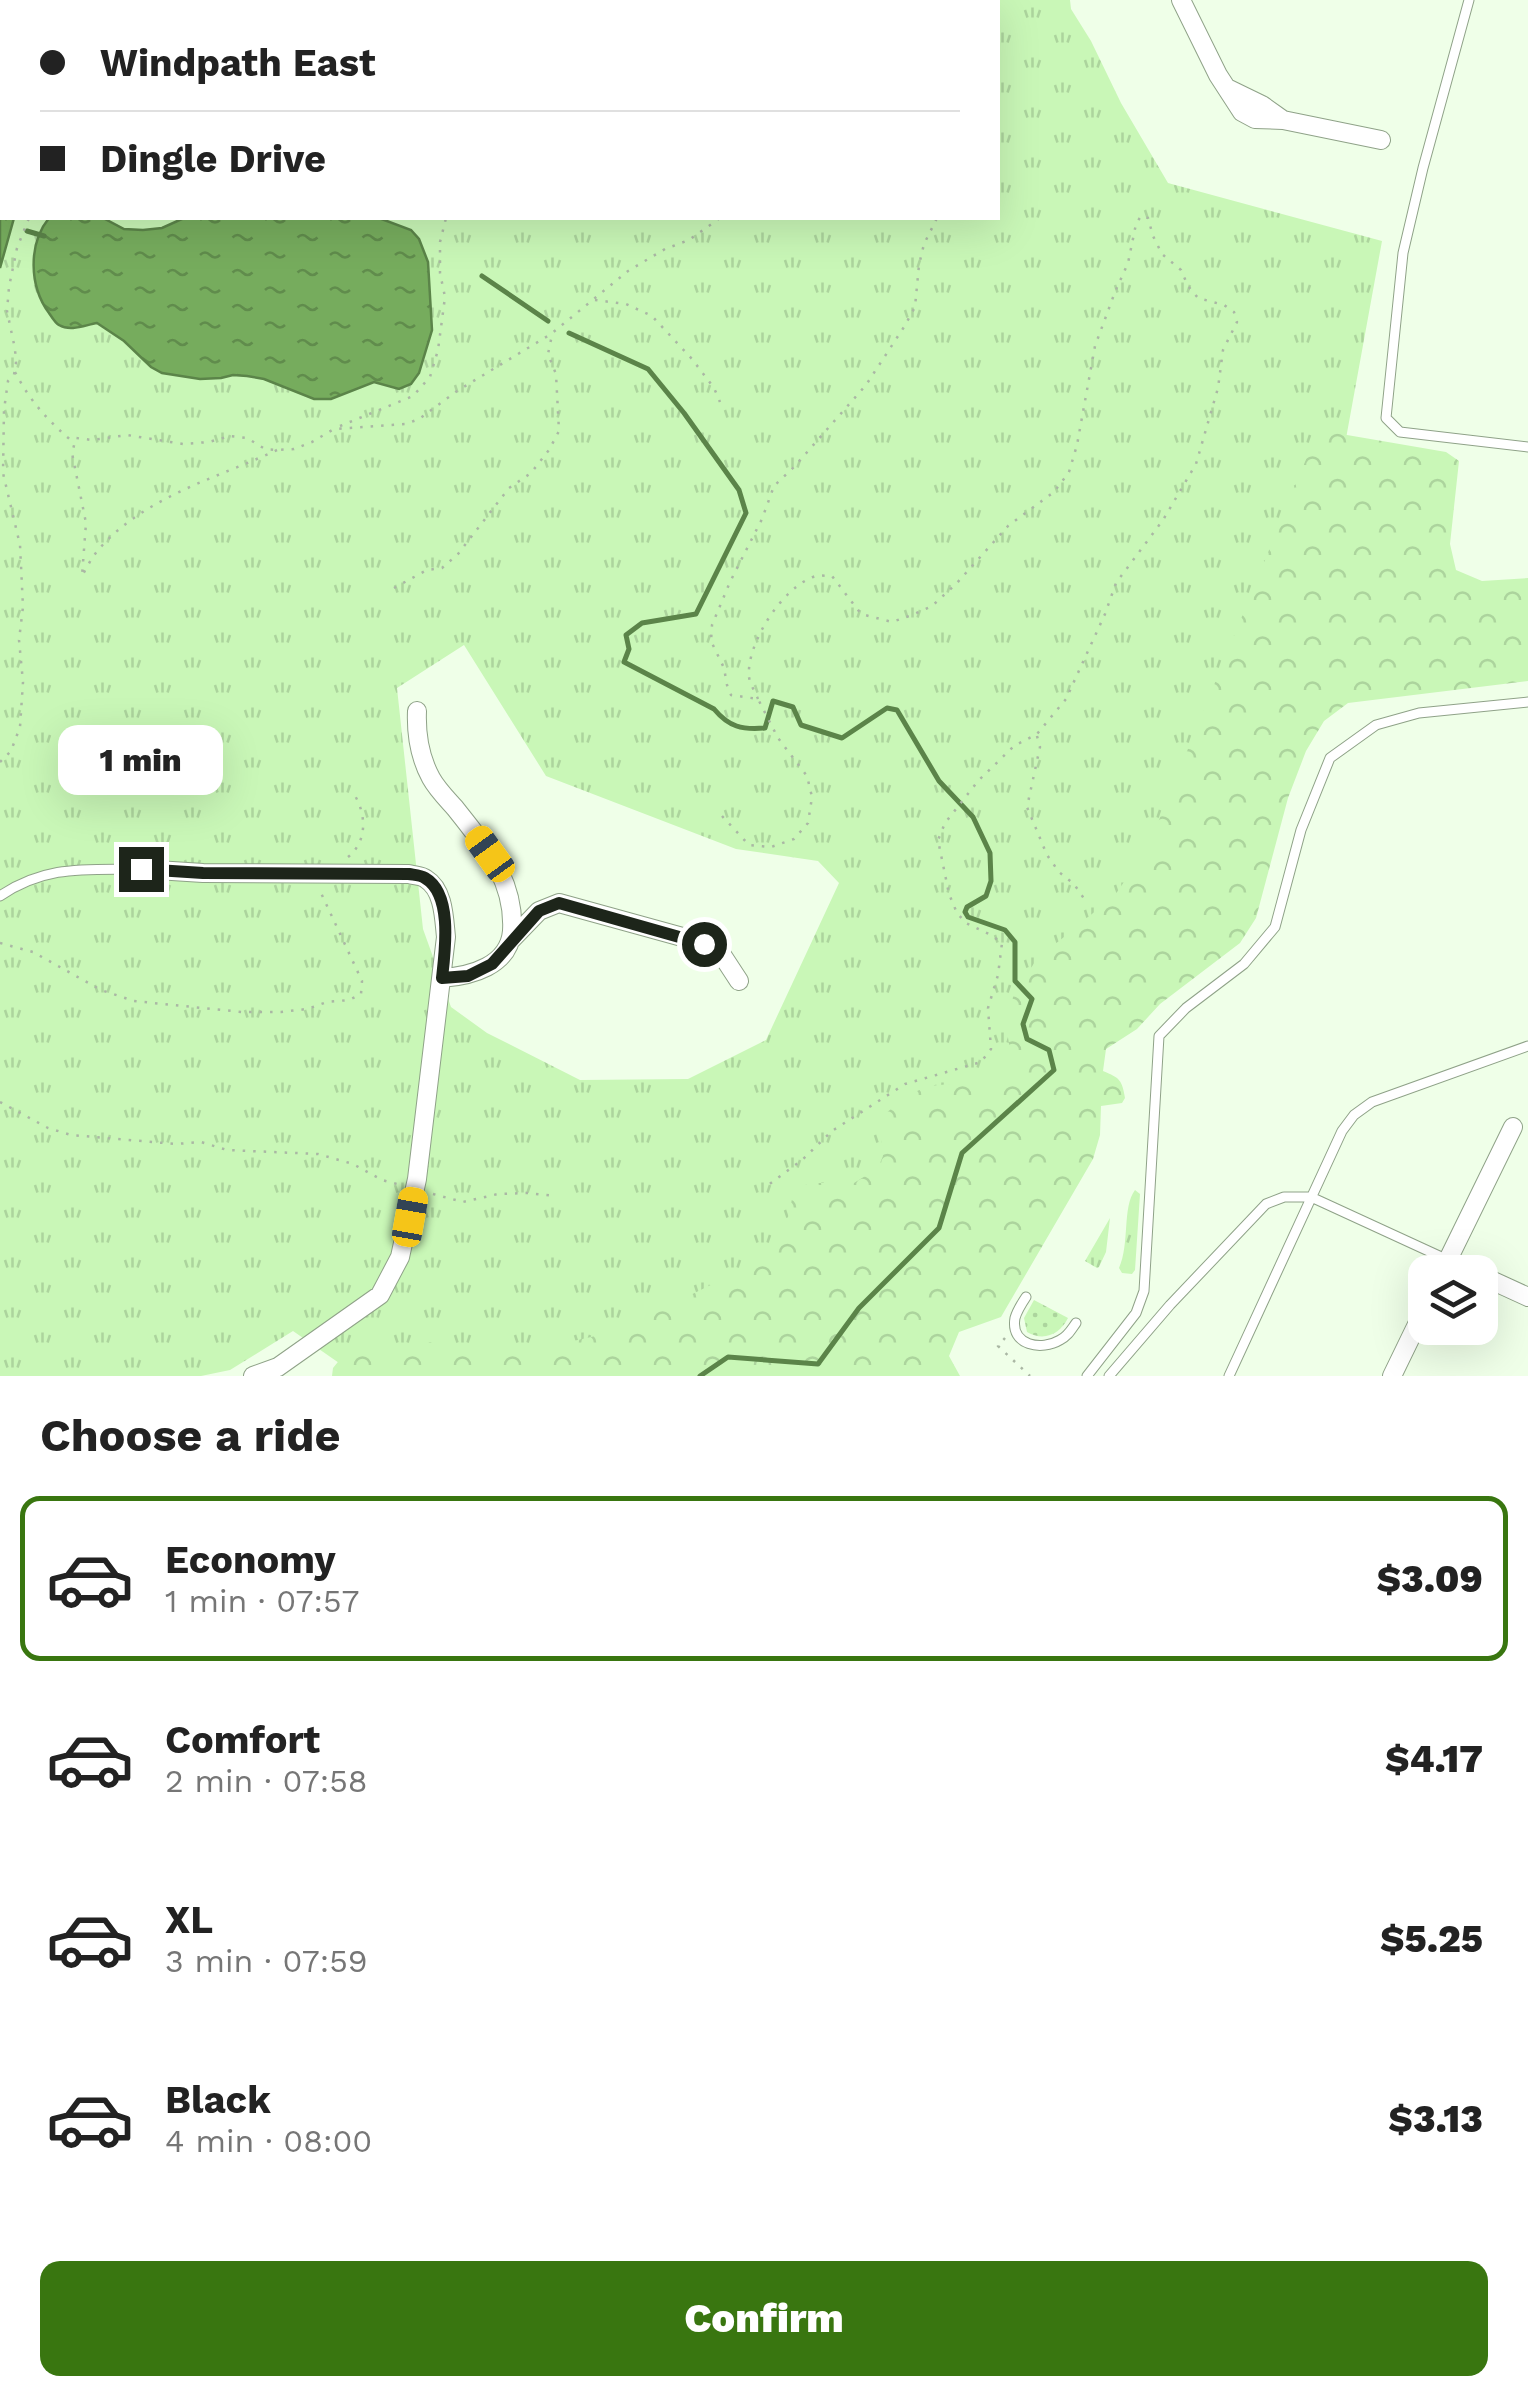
<!DOCTYPE html>
<meta charset="utf-8">
<style>
:root{--surface:#fff;--page:#f2f2f2;--text:#222;--muted:#767676;--line:#e0e0e0;--accent:#397610}
body{margin:0;font-family:"Work Sans",sans-serif;background:var(--page);color:var(--text);height:100vh;display:flex;flex-direction:column;font-size:38px;white-space:nowrap}
*{box-sizing:border-box;margin:0}
p{font-size:32px;color:var(--muted)}
.icon{flex:none;width:55px;height:55px;fill:none;stroke:currentColor;stroke-width:2;stroke-linecap:round;stroke-linejoin:round}
.map{position:relative;height:1376px;overflow:hidden}
.panel{display:flex;flex-direction:column;background:var(--surface);flex:1}
.panel>*{flex:none}
.hud{position:absolute;left:0px;top:0px;width:1000px;height:220px;box-shadow:0 10px 40px #0002;display:grid;align-content:center;height:220px;padding:0 40px;background:var(--surface)}
.buttons{position:absolute;left:1408px;top:1255px;display:grid;gap:20px}
.buttons a{display:grid;place-items:center;width:90px;height:90px;border-radius:20px;background:var(--surface);box-shadow:0 10px 40px #0002;font-size:50px}
.end{position:absolute;width:45px;height:45px;margin:-22px;border:12px solid #1d251a;background:#fff;box-shadow:0 0 0 5px #fff}
.from{border-radius:50%}
.bubble{position:absolute;height:70px;border-radius:20px;background:var(--surface);box-shadow:0 10px 40px #0002;font-size:32px;font-weight:800;line-height:70px;text-align:center}
.car{position:absolute;width:30px;height:60px;margin:-30px -15px;border-radius:12px;box-shadow:0 0 8px 2px #0007;background:linear-gradient(#f5c518 24%,#345 0 40%,#f5c518 0 76%,#345 0 86%,#f5c518 0)}
.hud b{display:flex;align-items:center;gap:35px;height:95px;font-size:38px}
.hud b+b{border-top:2px solid var(--line)}
.hud i{width:25px;height:25px;background:var(--text)}
ul{padding:0;list-style:none}
li{display:flex;align-items:center;gap:30px;height:165px;margin:0 20px 15px;padding:0 20px;border:5px solid transparent;border-radius:20px}
li div{flex:1}
li b{display:block;font-size:38px}
li em{font-style:normal;font-weight:800}
li.current{border-color:var(--accent)}
li>.icon{width:90px;height:90px;stroke-width:1.5}
h2{padding:0 40px;font-size:45px;line-height:120px}
.action{display:flex;gap:20px;margin-top:auto;padding:20px 40px}
.action a{flex:1;height:115px;border-radius:20px;background:var(--accent);color:#fff;font-size:40px;font-weight:800;line-height:115px;text-align:center}
.map>svg:first-child{display:block}
.grass{fill:url(#grass-tufts);fill-rule:evenodd}
.forest{fill:url(#forest-crowns)}
.garden{fill:url(#garden-dots)}
.water{fill:url(#water-ripples);stroke:#5b8449;stroke-width:2.5}
.lines{fill:none;stroke-linecap:round;stroke-linejoin:round}
.stream{stroke:#5b8449;stroke-width:5}
.lane-casing{stroke:#8fa288;stroke-width:11}
.street-casing{stroke:#8fa288;stroke-width:20}
.path{stroke:#aab7a4;stroke-width:2.5;stroke-dasharray:2.5 8;stroke-linecap:butt}
.lane{stroke:#fff;stroke-width:9}
.street{stroke:#fff;stroke-width:18}
.route{stroke:#1d251a;stroke-width:12}
</style>
<div class="map">
<svg width="1528" height="1376" viewBox="0 0 1528 1376">
<defs>
<pattern id="grass-tufts" width="24" height="20" patternUnits="userSpaceOnUse" patternTransform="scale(2.5)"><rect width="24" height="20" fill="#c9f7b7"/><path d="M3 7l-1-3M5 7V3M7 7l1-3M15 17l-1-3M17 17v-4M19 17l1-3" fill="none" stroke="#acd49d"/></pattern>
<pattern id="forest-crowns" width="20" height="18" patternUnits="userSpaceOnUse" patternTransform="scale(2.5)"><rect width="20" height="18" fill="#c9f7b7"/><path d="M2 6a3 3 0 1 1 6 0M12 15a3 3 0 1 1 6 0" fill="none" stroke="#acd49d"/></pattern>
<pattern id="garden-dots" width="8" height="8" patternUnits="userSpaceOnUse" patternTransform="scale(2.5)"><rect width="8" height="8" fill="#c9f7b7"/><path d="M2 2h.1M6 6h.1" fill="none" stroke="#acd49d" stroke-width="1.8" stroke-linecap="round"/></pattern>
<pattern id="water-ripples" width="26" height="14" patternUnits="userSpaceOnUse" patternTransform="scale(2.5)"><rect width="26" height="14" fill="#76ac5d"/><path d="M2 4q2-2 4 0t4 0M15 11q2-2 4 0t4 0" fill="none" stroke="#608c4c"/></pattern>
</defs>
<rect width="100%" height="100%" fill="#efffe8"/>
<path class="grass" d="M 0,0 L 835,0 L 839,2 L 2,2 L 2,218 L 998,218 L 998,2 L 937,2 L 937,0 L 1070,0 L 1071,9 L 1091,41 L 1121,103 L 1168,183 L 1382,241 L 1343,455 L 1134,994 L 635,1359 L 352,1372 L 293,1331 L 230,1370 L 201,1376 L 0,1376 ZM 464,645 L 546,776 L 736,849 L 818,861 L 839,883 L 766,1040 L 688,1079 L 580,1080 L 487,1033 L 451,1007 L 423,929 L 397,688 Z
M 1135,1190 L 1140,1194 L 1135,1270 L 1132,1274 L 1122,1273 L 1119,1268 C 1130,1244 1122,1207 1135,1190 Z
M 1110,1218 L 1106,1252 L 1099,1267 L 1097,1268 L 1085,1261 Z"/>
<path class="forest" d="M 1318,430 L 1446,452 L 1459,461 L 1450,544 L 1456,570 L 1482,581 L 1528,578 L 1528,681 L 1348,703 L 1324,721 L 1306,751 L 1288,798 L 1256,918 L 1240,943 L 1160,1004 L 1137,1029 L 1106,1049 L 1103,1071 C 1120,1078 1122,1080 1125,1098 L 1122,1103 L 1101,1106 L 1100,1135 L 1093,1159 L 1001,1317 L 959,1332 L 949,1356 L 960,1376 L 332,1376 L 333,1368 L 350,1347 L 433,1342 L 462,1345 L 497,1358 L 618,1331 L 767,1257 L 785,1231 L 794,1190 L 810,1183 L 854,1183 L 878,1168 L 883,1156 L 879,1124 L 886,1113 L 910,1094 L 929,1086 L 994,1080 L 1005,1074 L 1012,1063 L 1007,1031 L 1013,997 L 1036,960 L 1115,895 L 1148,847 Z"/>
<path class="garden" d="M 1034,1300 L 1068,1318 C 1060,1334 1044,1342 1027,1332 L 1024,1318 Z"/>
<path class="water" d="M 0,192 L 2,193 L 2,218 L 14,218 L 0,268 Z
M 49,218 L 103,218 L 124,229 L 143,230 L 162,228 L 184,218 L 379,218 L 411,230 L 419,239 L 428,262 L 432,330 L 419,373 L 411,384 L 399,389 L 374,382 L 331,399 L 314,399 L 264,379 L 247,376 L 233,375 L 221,378 L 200,379 L 162,373 L 151,367 L 124,341 L 97,323 C 85,325 71,332 59,325 C 56,324 51,316 49,313 C 29,286 28,244 49,218 Z"/>
<g class="lines">
<path class="stream" d="M 27,231 L 44,236
M 482,276 L 548,321
M 569,333 L 648,369 L 684,413 L 739,490 L 746,513 L 696,614 L 642,623 L 626,635 L 629,649 L 624,662 L 714,709 C 729,727 742,730 765,728 L 773,701 L 793,707 L 801,725 L 842,738 L 887,708 L 897,710 L 939,781 L 973,817 L 990,853 L 991,881 L 986,896 L 967,907 L 965,912 L 968,917 L 1005,930 L 1015,942 L 1015,981 L 1032,999 L 1023,1024 L 1027,1039 L 1049,1050 L 1054,1070 L 962,1153 L 939,1228 L 859,1308 L 818,1364 L 728,1357 L 700,1376"/>
<g class="lane-casing">
<path id="lane" d="M 1469,0 L 1423,168 L 1403,253 L 1386,418 L 1400,432 L 1528,447
M 0,896 C 47,864 88,870 141,869
M 1026,1297 C 1022,1303 1017,1311 1015,1318 C 1010,1346 1042,1351 1060,1340 C 1068,1336 1071,1330 1076,1323
M 1087,1376 L 1136,1313 L 1144,1291 L 1159,1036 L 1186,1008 L 1244,964 L 1275,927 L 1301,830 L 1330,758 L 1376,725 L 1419,713 L 1528,702
M 1109,1376 L 1170,1305 L 1266,1204 L 1284,1197 L 1311,1197 L 1448,1260
M 1229,1376 L 1342,1131 L 1354,1115 L 1372,1102 L 1528,1046"/>
</g>
<g class="street-casing">
<path id="street" d="M 1181,0 L 1218,75 L 1242,112 L 1255,119 L 1283,120 L 1262,105 L 1227,88
M 1283,120 L 1381,140
M 417,711 C 416,735 419,756 431,778 C 437,789 447,799 455,808 C 485,846 515,880 512,931 C 509,966 471,976 442,978
M 141,869 L 203,873 L 409,874 C 415,876 421,875 426,879 C 444,890 444,919 446,937 L 417,1179 L 400,1257 L 380,1295 L 278,1367 L 253,1376
M 511,940 L 539,911 L 559,903 L 704,943 L 722,955 L 739,981
M 1442,1272 L 1513,1127
M 1480,1275 L 1528,1297
M 1392,1376 L 1425,1308"/>
</g>
<path class="path" d="M 785,0 L 788,2
M 383,2 L 387,0
M 532,2 L 540,0
M 773,2 L 774,0
M 929,2 L 931,0
M 972,2 L 973,0
M 0,61 L 2,62
M 0,143 L 2,145
M 595,300 L 626,304 L 652,316 L 692,359 L 714,388 L 720,402
M 15,372 C 30,401 48,421 73,442
M 340,426 L 413,396 L 430,377 L 438,350 L 445,297 L 440,273 L 440,242 L 446,218
M 277,450 C 217,478 144,497 99,549 C 92,557 87,567 82,576 L 86,523 L 72,453 L 76,438 L 92,440 L 127,435 L 183,444 L 209,442 L 230,436 L 247,438 L 265,449 L 277,450 L 294,449 L 312,442 L 334,429 L 406,424 L 419,419 L 457,391 L 551,334 L 628,271 L 665,249 L 689,240 L 720,218
M 394,588 L 427,570 L 442,568 L 458,554 L 509,488 L 531,473 L 549,450 L 559,431 L 556,374 L 548,354 L 552,335
M 758,699 C 755,692 750,684 749,677 C 746,643 784,585 816,576 C 819,575 829,576 832,576 L 861,614 L 892,622 L 912,615 L 932,606 L 956,584 L 1008,526 L 1054,492 L 1069,472 L 1077,445 L 1095,346 L 1115,292 L 1128,263 L 1136,224 L 1141,216 L 1148,218 L 1153,236 L 1162,254 L 1181,270 L 1188,286 L 1198,298 L 1224,305 L 1234,312 L 1237,322 L 1223,350 L 1218,388 L 1196,464 L 1163,520 L 1116,583 L 1105,614 L 1066,699 L 1037,734 L 1014,746 L 978,781 L 945,823 L 938,840 L 949,894 L 957,913 L 966,923 L 991,935 L 1002,943 L 998,975 L 988,1008 L 991,1049 L 981,1062 L 905,1084 L 832,1131 L 802,1160 L 767,1186
M 1037,736 L 1040,747 L 1027,807 L 1047,855 L 1059,872 L 1074,884 L 1087,903
M 0,762 L 11,751 L 20,727 L 23,682 L 19,640 L 23,607 L 20,545 L 3,473 L 4,410 L 8,381 L 14,375 L 16,363 L 15,349 L 7,311 L 9,287 L 17,248 L 29,218
M 722,816 L 749,845 L 771,847 L 794,839 L 808,823 L 812,797 L 807,776 L 778,738 L 758,699 L 731,695 L 727,685 L 724,668 L 711,641 L 712,625 L 730,582 L 762,519 L 774,486 L 794,467 L 866,385 L 904,327 L 915,307 L 919,265 L 924,244 L 937,218
M 348,857 C 369,840 366,811 352,791
M 0,943 L 33,952 L 101,990 L 134,1001 L 242,1012 L 281,1012 L 307,1009 L 327,1002 L 349,1000 L 361,994 L 362,981 L 321,893
M 0,1102 L 48,1128 L 71,1135 L 176,1144 L 201,1142 L 227,1150 L 318,1154 L 353,1164 L 382,1180 L 397,1184
M 433,1194 L 463,1202 L 498,1194 L 528,1193 L 555,1196
M 1005,1338 L 998,1346 L 1030,1376"/>
<use href="#lane" class="lane"/>
<use href="#street" class="street"/>
</g>
<g class="lines">
<path class="route" d="M 141,869 L 203,873 L 409,874 C 414,875 420,875 425,878 C 453,894 445,951 442,978 L 468,976 L 492,964 L 539,911 L 559,903 L 704,944"/>
</g>
</svg>
<div class="buttons">
<a><svg class="icon" aria-label="layers" viewBox="0 0 24 24"><path d="M12 4l9 5-9 5-9-5zM3 14l9 5 9-5"/></svg></a>
</div>
<i class="end from" style="left:704px;top:944px"></i>
<i class="end" style="left:141px;top:869px"></i>
<div class="bubble" style="left:58px;top:725px;width:165px">1 min</div>
<i class="car" style="left:490px;top:854px;rotate:324deg"></i>
<i class="car" style="left:410px;top:1217px;rotate:10deg"></i>
<div class="hud">
<b><i class="from"></i>Windpath East</b>
<b><i></i>Dingle Drive</b>
</div>
</div>
<section class="panel">
<h2>Choose a ride</h2>
<ul>
<li class="current"><svg class="icon" aria-label="car" viewBox="0 0 24 24"><path d="M5 17H2v-5l4-1 3-4h7l3 4 3 1v5h-3M9 17h6M6 11h13"/><circle cx="7" cy="17" r="2"/><circle cx="17" cy="17" r="2"/></svg><div><b>Economy</b><p>1 min · 07:57</p></div><em>$3.09</em></li>
<li><svg class="icon" aria-label="car" viewBox="0 0 24 24"><path d="M5 17H2v-5l4-1 3-4h7l3 4 3 1v5h-3M9 17h6M6 11h13"/><circle cx="7" cy="17" r="2"/><circle cx="17" cy="17" r="2"/></svg><div><b>Comfort</b><p>2 min · 07:58</p></div><em>$4.17</em></li>
<li><svg class="icon" aria-label="car" viewBox="0 0 24 24"><path d="M5 17H2v-5l4-1 3-4h7l3 4 3 1v5h-3M9 17h6M6 11h13"/><circle cx="7" cy="17" r="2"/><circle cx="17" cy="17" r="2"/></svg><div><b>XL</b><p>3 min · 07:59</p></div><em>$5.25</em></li>
<li><svg class="icon" aria-label="car" viewBox="0 0 24 24"><path d="M5 17H2v-5l4-1 3-4h7l3 4 3 1v5h-3M9 17h6M6 11h13"/><circle cx="7" cy="17" r="2"/><circle cx="17" cy="17" r="2"/></svg><div><b>Black</b><p>4 min · 08:00</p></div><em>$3.13</em></li>
</ul>
<div class="action"><a>Confirm</a></div>
</section>
